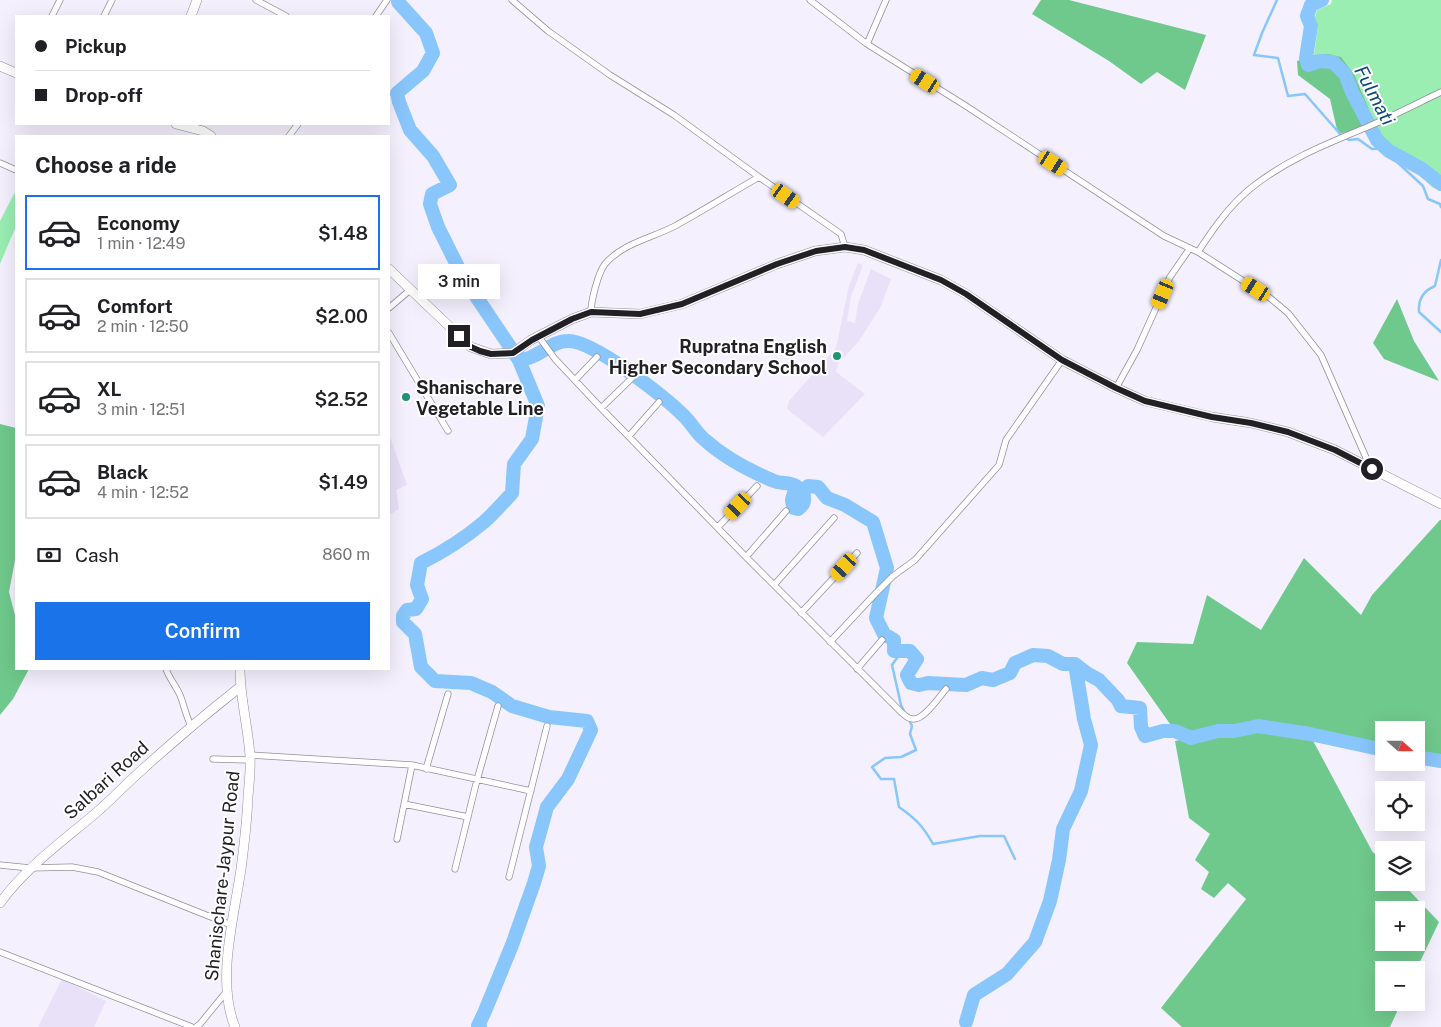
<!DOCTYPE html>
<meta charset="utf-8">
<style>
:root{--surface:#fff;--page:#f2f2f2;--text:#202124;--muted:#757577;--line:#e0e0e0;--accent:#1a73e8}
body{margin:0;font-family:"Public Sans",sans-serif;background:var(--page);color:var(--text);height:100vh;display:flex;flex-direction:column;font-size:19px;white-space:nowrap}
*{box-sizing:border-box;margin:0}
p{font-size:16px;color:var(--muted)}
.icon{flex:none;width:28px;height:28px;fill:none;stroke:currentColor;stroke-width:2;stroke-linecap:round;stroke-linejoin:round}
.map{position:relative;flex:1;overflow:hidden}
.details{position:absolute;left:15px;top:135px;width:375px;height:535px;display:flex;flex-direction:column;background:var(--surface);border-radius:0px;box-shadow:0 5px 20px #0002}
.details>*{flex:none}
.guide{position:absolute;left:15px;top:15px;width:375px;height:110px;border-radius:0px;box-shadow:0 5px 20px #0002;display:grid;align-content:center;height:110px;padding:0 20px;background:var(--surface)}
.needle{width:32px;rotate:111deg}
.buttons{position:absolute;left:1375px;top:721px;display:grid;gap:10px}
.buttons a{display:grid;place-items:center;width:50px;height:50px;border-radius:0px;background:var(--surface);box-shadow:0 5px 20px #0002;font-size:25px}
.end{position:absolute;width:22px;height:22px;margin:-11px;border:6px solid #212025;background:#fff;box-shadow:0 0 0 2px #fff}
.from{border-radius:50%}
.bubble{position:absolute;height:35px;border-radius:0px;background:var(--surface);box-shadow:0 5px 20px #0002;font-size:16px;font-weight:600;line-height:35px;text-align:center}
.car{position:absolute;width:15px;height:30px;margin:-15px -8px;border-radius:6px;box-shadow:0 0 4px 1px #0007;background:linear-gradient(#f5c518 24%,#345 0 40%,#f5c518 0 76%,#345 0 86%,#f5c518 0)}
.guide b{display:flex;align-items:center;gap:18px;height:48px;font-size:19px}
.guide b+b{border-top:1px solid var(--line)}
.guide i{width:12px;height:12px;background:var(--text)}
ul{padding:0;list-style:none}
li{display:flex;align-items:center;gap:15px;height:75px;margin:0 10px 8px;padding:0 10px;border:2px solid var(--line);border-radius:0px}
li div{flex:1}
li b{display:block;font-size:19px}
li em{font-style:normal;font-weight:600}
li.active{border-color:var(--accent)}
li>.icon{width:45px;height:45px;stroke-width:1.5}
h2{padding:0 20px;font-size:22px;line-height:60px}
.pay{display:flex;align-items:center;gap:12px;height:55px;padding:0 20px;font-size:19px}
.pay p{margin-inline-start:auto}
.button{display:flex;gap:10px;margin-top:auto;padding:10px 20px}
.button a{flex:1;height:58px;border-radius:0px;background:var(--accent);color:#fff;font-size:20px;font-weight:600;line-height:58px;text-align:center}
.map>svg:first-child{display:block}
.built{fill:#e8e1f8}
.green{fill:#9aeeb2}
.forest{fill:#70c98c;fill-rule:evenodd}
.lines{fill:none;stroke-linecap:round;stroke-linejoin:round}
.stream{stroke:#89c6fb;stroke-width:2.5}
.river{stroke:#89c6fb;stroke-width:14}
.street-casing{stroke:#938f9e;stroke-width:7}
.secondary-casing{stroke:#938f9e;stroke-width:10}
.street{stroke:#fff;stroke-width:5.5}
.secondary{stroke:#fff;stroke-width:9}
.route{stroke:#212025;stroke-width:6}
.poi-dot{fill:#209477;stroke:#fff;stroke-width:2}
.labels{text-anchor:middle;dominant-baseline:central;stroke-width:4;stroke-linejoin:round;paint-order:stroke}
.poi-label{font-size:18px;font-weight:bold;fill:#212025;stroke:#fff;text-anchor:end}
.street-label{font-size:18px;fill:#212025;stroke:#fff}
.water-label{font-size:19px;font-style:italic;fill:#0d4973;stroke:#fff}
</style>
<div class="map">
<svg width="1441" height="1027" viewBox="0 0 1441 1027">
<rect width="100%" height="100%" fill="#f4f0fd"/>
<path class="built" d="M 858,263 L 863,265 L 851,296 L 847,321 L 855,323 L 858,304 L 871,269 L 891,279 L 880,308 L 859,341 L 838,364 L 836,372 L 865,394 L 823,437 L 787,409 L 789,401 L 836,348 L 849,286 Z
M 389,434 L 407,485 L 396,490 L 399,509 L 389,515 Z
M 62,979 L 106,1001 L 94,1027 L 38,1027 Z"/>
<path class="green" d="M 1332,0 L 1441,0 L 1441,190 L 1433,188 L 1378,136 C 1367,112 1363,85 1346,64 C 1344,62 1343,60 1341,58 C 1334,53 1322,55 1314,55 L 1318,27 L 1315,17 L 1317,10 L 1331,4 Z
M 16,190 L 16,228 L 14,231 L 0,264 L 0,221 Z"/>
<path class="forest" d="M 1041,0 L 1069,0 L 1206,35 L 1185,90 L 1157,72 L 1141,84 L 1109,61 L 1032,14 Z
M 1329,54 L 1341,57 L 1354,74 L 1368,107 L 1373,126 L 1338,134 L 1330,99 L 1298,75 L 1297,61 L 1314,55 Z
M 1397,299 L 1414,341 L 1439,381 L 1384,359 L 1373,343 Z
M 0,424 L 16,428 L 16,555 L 9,592 L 16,619 L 16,669 L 29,669 L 13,699 L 0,715 Z
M 1440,520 L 1441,520 L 1441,761 L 1416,757 L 1416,730 L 1384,730 L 1384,750 L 1310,735 L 1372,851 L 1384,864 L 1384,882 L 1402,883 L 1439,922 L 1416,970 L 1384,970 L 1384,1002 L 1401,1003 L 1390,1027 L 1182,1027 L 1161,1008 L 1246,899 L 1228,883 L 1214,898 L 1201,889 L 1209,872 L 1195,860 L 1210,834 L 1189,818 L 1175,741 L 1190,738 L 1175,731 L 1127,663 L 1137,642 L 1193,644 L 1207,595 L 1261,630 L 1304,558 L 1361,615 L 1372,595 ZM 1384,910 L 1416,910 L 1416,942 L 1384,942 Z"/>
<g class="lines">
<path class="stream" d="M 1277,0 L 1262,33 L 1254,55 L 1278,58 L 1288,96 L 1305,94 L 1341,135 L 1349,140 L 1358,139 L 1372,149 L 1386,148 L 1396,161 L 1423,186 L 1428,199 L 1440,204 L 1441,207
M 1441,260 L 1435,286 C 1423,291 1418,300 1419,312 L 1441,332
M 902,651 L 892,665 L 901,705 L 905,713
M 909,720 L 912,726 L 910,734 L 916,750 L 901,757 L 885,758 L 872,767 L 881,779 L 894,779 L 899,807 C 916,819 923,826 933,844 L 980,836 L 1004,836 L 1015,859
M 966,1027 L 966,1022"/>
<path class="river" d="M 1322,0 L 1311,5 L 1307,16 L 1311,26 L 1306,58 L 1308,65 L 1320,61 L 1333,62 L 1345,74 L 1352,92 L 1377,140 L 1389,151 L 1422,169 L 1441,184
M 398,2 L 426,33 L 433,53 L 423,71 L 397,93 L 399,102 L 410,130 L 433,156 L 450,185 L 432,194 L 430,204 L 438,227 L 463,277 L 519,360 L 538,406 L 532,439 L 514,464 L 512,493 C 503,503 494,513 484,522 C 465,538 443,552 421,563 L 417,585 L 422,599 L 416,609 L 407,610 L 403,616 L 403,622 L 415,634 L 421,667 L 435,681 L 471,683 L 492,692 L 512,706 L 549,717 L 587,721 L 591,730 L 568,779 L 547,807 L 536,847 L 539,866 L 534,883 L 512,945 L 485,1011 L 478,1026 L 480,1027
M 519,360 C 523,359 529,359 533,356 C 545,351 554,341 568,341 C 593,340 666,398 685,417 C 692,424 697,434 705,440 C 725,458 750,471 774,481 C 782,484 789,482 796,486 C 795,496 789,497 794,508 L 798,509 C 805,504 805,500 803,492 L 808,486 L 818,487 L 827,498 L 845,505 L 873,522 L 887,568 L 876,618 L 884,634 L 894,640 L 894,651 L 910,651 L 917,659 L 907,675 L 911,683 L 919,685 L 928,683 L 966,685 L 982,678 L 993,680 L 1010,673 L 1015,663 L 1033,655 L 1048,656 L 1063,664 L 1075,664 L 1088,674 L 1099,680 L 1118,700 L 1121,706 L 1140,708 L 1141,727 L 1145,736 L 1163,731 L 1175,731 L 1191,738 L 1218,731 L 1234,731 L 1258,726 L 1310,734 L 1384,750
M 1416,757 L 1441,761
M 966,1022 L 974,995 L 1007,974 L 1035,942 L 1050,901 L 1059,860 L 1063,829 L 1081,791 L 1091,745 L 1084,719 L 1075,664"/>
<g class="street-casing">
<path id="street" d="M 256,0 L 286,16
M 512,0 L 548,31 L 610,75 L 674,115 L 759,177 L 841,234 L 845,247
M 810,0 L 867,44 L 966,106 L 1164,236 L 1198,252 L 1270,298 L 1288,313 L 1321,355 L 1371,469
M 52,16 L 60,0
M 104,16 L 112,0
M 376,16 L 387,0
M 867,44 L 886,0
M 289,136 L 298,124
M 0,163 L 16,170
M 1198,252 C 1213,229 1229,206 1251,188 C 1286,160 1324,145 1365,128 C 1391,117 1416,104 1441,92
M 389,308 L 410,290
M 591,312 C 591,301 598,273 605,264 C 623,243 652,238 675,226 C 704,210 731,193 759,177
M 389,333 L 448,431
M 539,337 L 555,359 L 601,408 L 746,557 L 902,713 C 906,716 908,719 913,719 C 924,720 939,697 946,689
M 576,379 L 597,357
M 1116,388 L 1137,350 L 1170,277 L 1190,248
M 601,408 L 632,378
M 629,436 L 659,402
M 718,527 L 757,486
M 746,557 L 786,511
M 774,585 L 834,518
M 801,613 L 857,553
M 830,642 L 876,593 L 893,576 L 915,560 L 999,465 L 1006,440 L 1062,360
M 166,669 C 169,678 176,686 180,695 C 184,705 186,716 191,726
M 857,669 L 882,640
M 250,755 L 412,765 L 531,791
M 213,759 L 250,760
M 426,769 L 448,694
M 404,804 L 468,817
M 397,839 L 412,765
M 0,865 L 30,868 L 72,867 L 98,872 L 231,925
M 455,869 L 477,780 L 498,706
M 509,877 L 547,726
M 0,952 L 192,1027
M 196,1027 L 200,1024 L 227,991"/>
</g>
<g class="secondary-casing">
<path id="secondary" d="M 191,16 L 197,0
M 0,66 L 16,73
M 176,124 L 203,131 L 211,136
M 389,269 L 471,347 L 491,354 L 513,353 L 531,340 L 572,319 L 591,312 L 640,314 L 682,304 L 777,264 L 815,251 L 845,247 L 864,250 L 941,280 L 966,294 L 1062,360 L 1116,388 L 1145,401 L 1212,417 L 1251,423 L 1288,432 L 1335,450 L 1441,504
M 0,903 C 26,867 63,841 97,812 C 113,798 128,782 144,768 C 175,740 207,713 240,687
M 235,1027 C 216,980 234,918 241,869 C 244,846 247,821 248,797 C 249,784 251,769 250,756 C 248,726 240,698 240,669"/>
</g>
<use href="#street" class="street"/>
<use href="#secondary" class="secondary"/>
</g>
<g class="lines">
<path class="route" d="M 459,336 L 471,347 L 480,351 L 491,354 L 513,353 L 532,340 L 572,319 L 591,312 L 640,314 L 682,304 L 777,264 L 816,251 L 845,247 L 864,250 L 941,280 L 966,294 L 1062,360 L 1116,388 L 1145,401 L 1212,417 L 1251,423 L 1288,432 L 1335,450 L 1372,469"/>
</g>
<g class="poi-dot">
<circle cx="837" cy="356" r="5"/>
<circle cx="406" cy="397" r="5"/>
</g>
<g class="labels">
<g class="poi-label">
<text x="827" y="346">Rupratna English<tspan x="827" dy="21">Higher Secondary School</tspan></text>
<text x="416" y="387" text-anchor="start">Shanischare<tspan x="416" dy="21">Vegetable Line</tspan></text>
</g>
<g class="street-label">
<text transform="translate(106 780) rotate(-42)">Salbari Road</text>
<text transform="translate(222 876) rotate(-84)">Shanischare-Jaypur Road</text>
</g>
<g class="water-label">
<text transform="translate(1375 95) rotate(62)">Fulmati</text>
</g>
</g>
</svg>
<div class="buttons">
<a><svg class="needle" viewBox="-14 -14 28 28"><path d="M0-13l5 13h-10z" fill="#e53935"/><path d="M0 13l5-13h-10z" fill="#757577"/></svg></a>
<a><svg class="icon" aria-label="locate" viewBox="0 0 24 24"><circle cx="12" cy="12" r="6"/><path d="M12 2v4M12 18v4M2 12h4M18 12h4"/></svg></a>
<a><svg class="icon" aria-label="layers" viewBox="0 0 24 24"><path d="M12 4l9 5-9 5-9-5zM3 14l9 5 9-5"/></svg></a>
<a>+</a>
<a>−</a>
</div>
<i class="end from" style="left:1372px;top:469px"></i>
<i class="end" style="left:459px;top:336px"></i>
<div class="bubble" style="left:418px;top:264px;width:82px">3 min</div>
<i class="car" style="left:925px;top:81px;rotate:301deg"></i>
<i class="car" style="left:1053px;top:163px;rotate:123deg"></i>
<i class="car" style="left:786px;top:196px;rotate:125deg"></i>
<i class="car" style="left:1256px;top:289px;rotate:302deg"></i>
<i class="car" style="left:1163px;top:294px;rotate:203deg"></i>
<i class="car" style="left:738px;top:506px;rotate:223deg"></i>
<i class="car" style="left:844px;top:567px;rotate:222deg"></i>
<div class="guide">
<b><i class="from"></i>Pickup</b>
<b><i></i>Drop-off</b>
</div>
<section class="details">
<h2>Choose a ride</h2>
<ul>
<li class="active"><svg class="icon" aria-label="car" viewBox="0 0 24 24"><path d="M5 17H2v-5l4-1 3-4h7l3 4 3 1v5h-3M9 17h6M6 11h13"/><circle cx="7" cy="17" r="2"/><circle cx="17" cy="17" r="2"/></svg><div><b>Economy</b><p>1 min · 12:49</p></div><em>$1.48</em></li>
<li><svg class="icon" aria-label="car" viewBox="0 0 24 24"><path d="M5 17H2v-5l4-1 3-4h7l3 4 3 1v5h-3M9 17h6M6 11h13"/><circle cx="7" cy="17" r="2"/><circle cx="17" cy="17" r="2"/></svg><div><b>Comfort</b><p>2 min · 12:50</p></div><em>$2.00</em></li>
<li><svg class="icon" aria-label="car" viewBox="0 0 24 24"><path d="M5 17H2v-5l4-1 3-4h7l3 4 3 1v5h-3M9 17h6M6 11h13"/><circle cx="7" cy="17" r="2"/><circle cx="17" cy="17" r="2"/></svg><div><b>XL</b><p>3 min · 12:51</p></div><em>$2.52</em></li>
<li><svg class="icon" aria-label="car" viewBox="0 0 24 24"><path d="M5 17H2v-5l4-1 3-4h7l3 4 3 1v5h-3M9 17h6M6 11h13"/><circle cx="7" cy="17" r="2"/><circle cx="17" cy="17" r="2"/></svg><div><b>Black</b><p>4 min · 12:52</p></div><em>$1.49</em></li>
</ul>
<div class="pay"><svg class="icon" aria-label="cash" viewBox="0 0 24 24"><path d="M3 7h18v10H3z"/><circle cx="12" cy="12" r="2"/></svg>Cash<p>860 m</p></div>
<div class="button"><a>Confirm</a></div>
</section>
</div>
